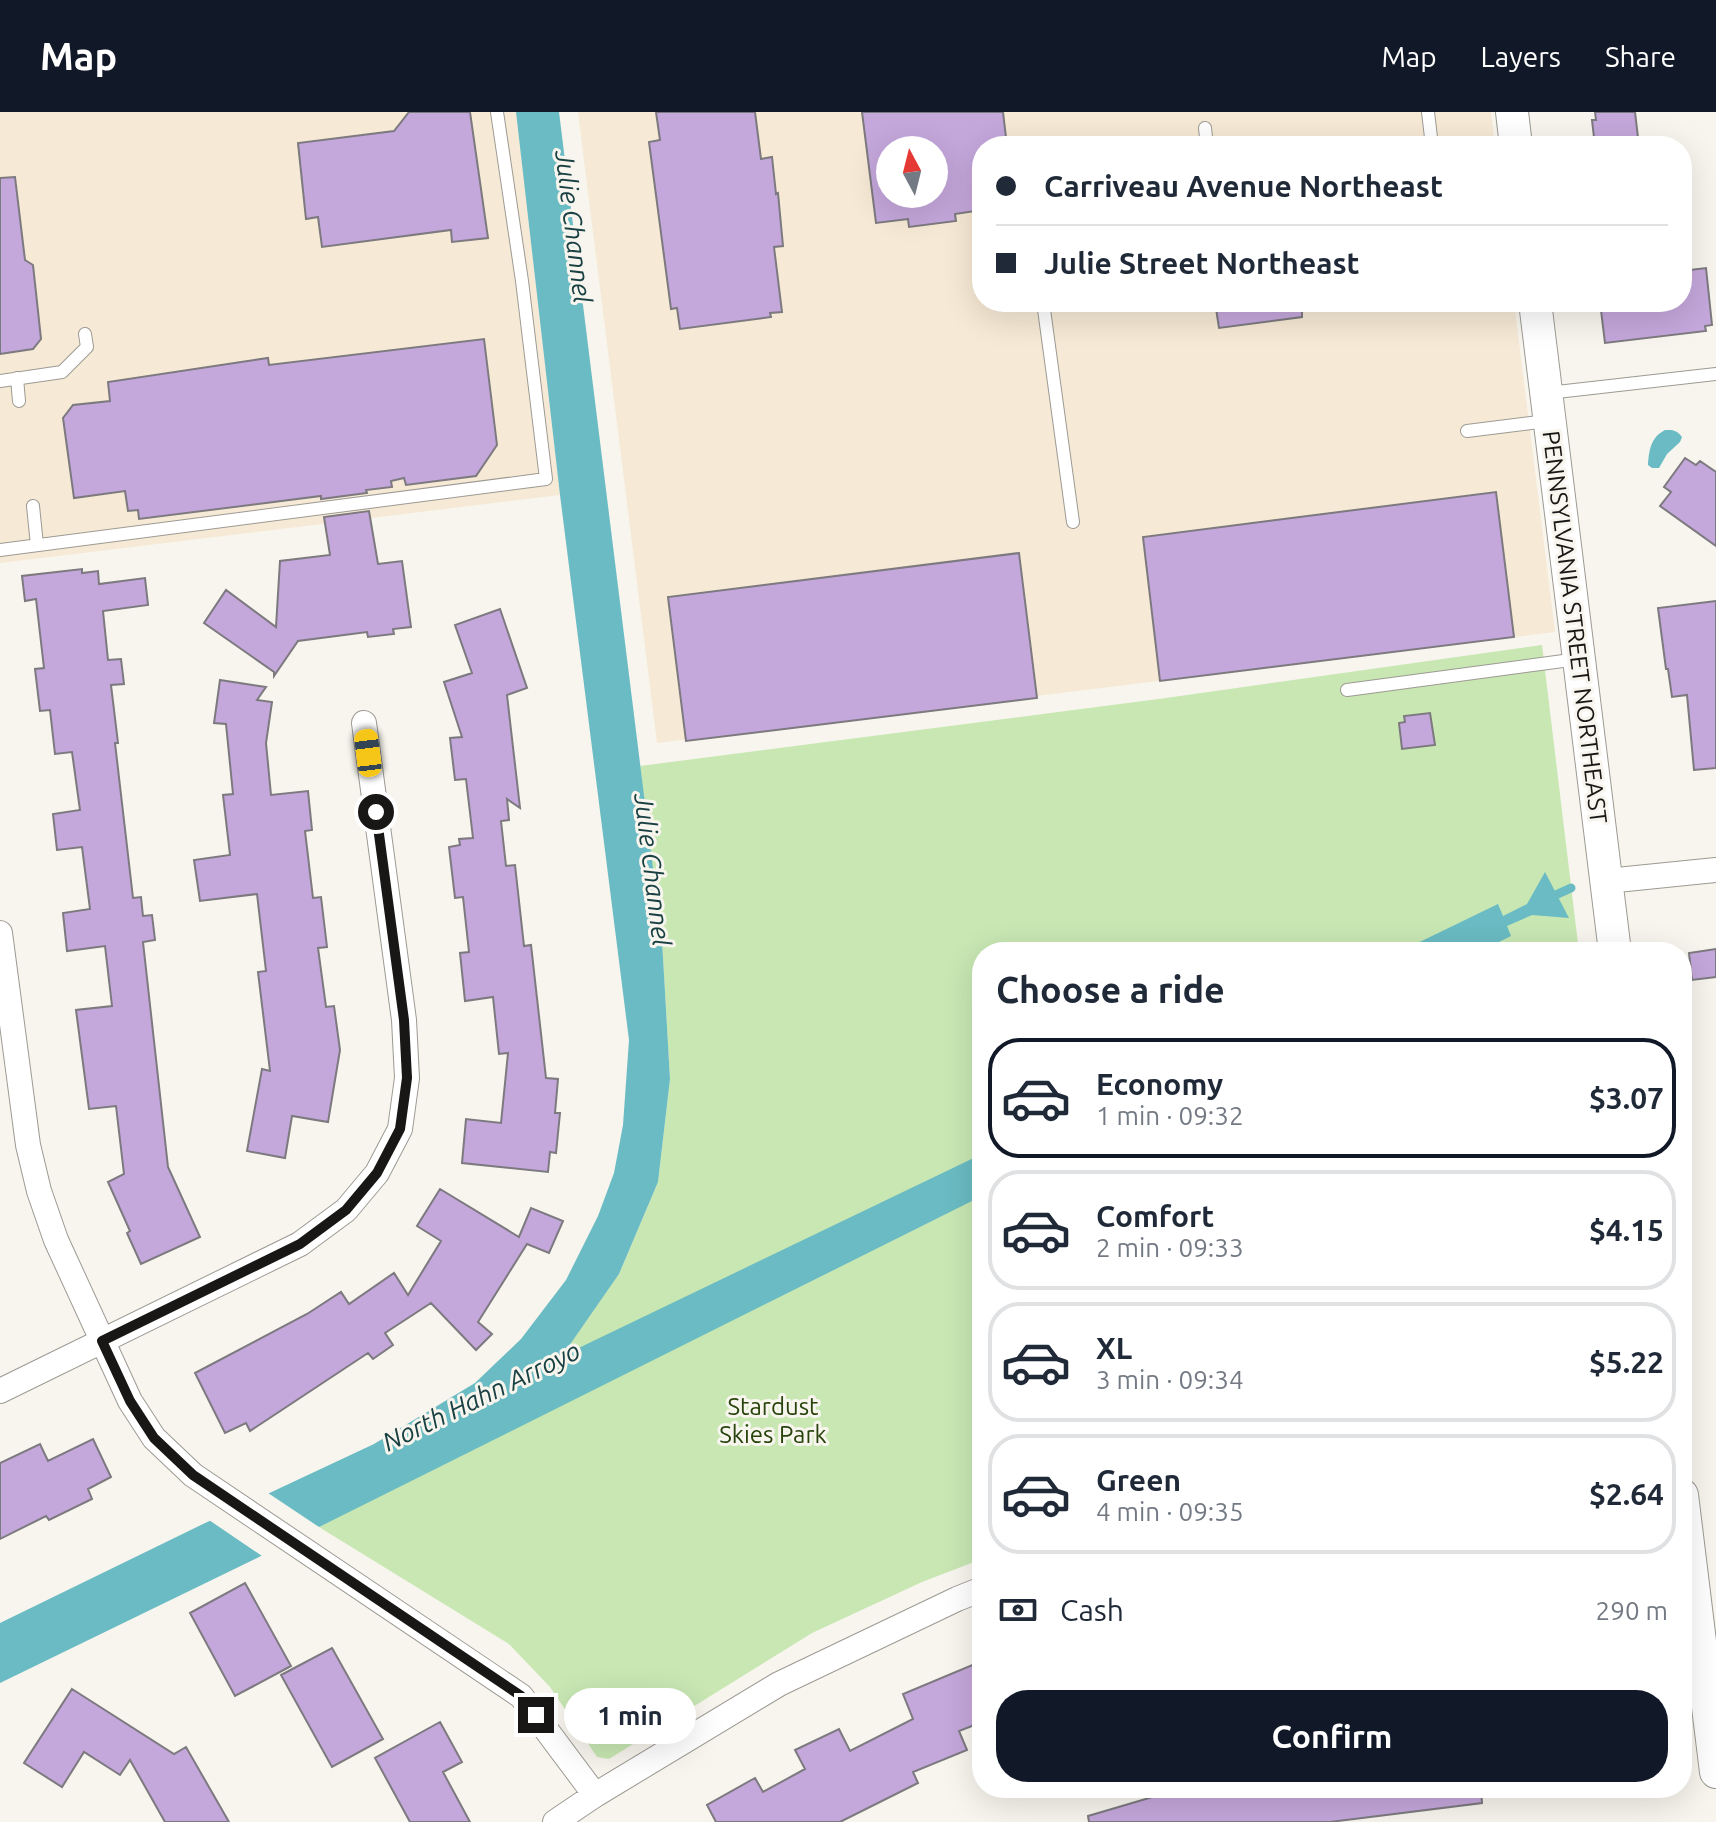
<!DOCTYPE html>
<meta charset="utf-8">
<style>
:root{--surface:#fff;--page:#f6f6f7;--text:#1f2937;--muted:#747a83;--line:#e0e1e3;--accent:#111827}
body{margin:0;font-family:Ubuntu,sans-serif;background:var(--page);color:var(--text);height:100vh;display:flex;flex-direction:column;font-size:30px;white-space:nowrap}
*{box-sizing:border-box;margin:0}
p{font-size:26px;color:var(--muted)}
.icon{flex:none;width:44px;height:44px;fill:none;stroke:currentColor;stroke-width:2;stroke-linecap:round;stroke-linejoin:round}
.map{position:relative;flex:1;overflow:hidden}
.sheet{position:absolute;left:972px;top:830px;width:720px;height:856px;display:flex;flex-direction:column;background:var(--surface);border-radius:32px;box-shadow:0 8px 32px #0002}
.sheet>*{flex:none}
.guide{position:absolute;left:972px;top:24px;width:720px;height:176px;border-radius:32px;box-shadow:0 8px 32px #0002;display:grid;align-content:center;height:176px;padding:0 24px;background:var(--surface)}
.needle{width:52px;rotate:353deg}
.buttons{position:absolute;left:876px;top:24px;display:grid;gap:16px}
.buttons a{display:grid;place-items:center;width:72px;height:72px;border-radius:50%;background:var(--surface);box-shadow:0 8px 32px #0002;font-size:40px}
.end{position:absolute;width:36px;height:36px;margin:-18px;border:10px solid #181715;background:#fff;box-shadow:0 0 0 4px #fff}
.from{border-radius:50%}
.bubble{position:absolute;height:56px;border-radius:28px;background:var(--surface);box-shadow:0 8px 32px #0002;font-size:26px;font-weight:700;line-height:56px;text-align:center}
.car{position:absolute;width:24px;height:48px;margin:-24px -12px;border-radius:10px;box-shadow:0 0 6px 2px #0007;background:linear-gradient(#f5c518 24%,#345 0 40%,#f5c518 0 76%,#345 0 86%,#f5c518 0)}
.guide b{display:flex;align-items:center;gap:28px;height:76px;font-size:30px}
.guide b+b{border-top:2px solid var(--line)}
.guide i{width:20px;height:20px;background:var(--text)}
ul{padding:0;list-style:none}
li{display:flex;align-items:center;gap:24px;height:120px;margin:0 16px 12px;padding:0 8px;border:4px solid var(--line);border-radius:32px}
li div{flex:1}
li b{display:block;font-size:30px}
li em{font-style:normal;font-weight:700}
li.on{border-color:var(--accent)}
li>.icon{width:72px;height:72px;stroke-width:1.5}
h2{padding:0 24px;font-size:36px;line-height:96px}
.pay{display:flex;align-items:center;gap:20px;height:88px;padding:0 24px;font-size:30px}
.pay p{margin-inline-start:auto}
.button{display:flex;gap:16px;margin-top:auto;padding:16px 24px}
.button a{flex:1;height:92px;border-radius:32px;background:var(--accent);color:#fff;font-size:32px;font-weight:700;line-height:92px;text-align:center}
header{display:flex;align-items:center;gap:48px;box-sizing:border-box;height:112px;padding:0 40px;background:var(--accent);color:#fff}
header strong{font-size:38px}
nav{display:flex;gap:44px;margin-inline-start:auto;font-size:28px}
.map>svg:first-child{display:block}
.commercial{fill:#f6e9d5;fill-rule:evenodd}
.green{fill:#c8e7b3}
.water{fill:#6abbc3}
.pier{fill:#f7f5ed}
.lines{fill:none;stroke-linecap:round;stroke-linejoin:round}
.stream{stroke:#6abbc3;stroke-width:9}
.building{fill:#c4a7db;stroke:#7c797f;stroke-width:2;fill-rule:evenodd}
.lane-casing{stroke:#9c9a93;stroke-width:14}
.street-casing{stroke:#9c9a93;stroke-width:26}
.secondary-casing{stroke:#9c9a93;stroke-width:34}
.lane{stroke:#fff;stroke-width:12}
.street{stroke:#fff;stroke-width:24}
.secondary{stroke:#fff;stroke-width:32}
.route{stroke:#181715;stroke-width:10}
.labels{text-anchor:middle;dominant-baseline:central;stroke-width:6;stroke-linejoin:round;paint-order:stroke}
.street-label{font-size:24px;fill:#181715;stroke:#f7f5ed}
.park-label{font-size:24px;fill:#27430b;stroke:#f7f5ed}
.water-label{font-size:26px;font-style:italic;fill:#194043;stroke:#f7f5ed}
</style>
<header>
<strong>Map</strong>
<nav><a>Map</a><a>Layers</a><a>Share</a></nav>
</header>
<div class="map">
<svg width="1716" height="1710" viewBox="0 0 1716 1710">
<rect width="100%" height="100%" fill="#f7f5ed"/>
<path class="commercial" d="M 0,0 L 516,0 L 560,383 L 0,451 Z
M 578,0 L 1491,0 L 1495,34 L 982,34 L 982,190 L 1514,190 L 1555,520 L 657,631 ZM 890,38 L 934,38 L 934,82 L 890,82 Z"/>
<path class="green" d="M 1542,533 L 1579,840 L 982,840 L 982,1447 L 922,1470 L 812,1521 L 609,1647 L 597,1645 L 550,1575 L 509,1532 L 319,1415 L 393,1377 L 561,1245 L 619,1162 L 658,1070 L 670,967 L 662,828 L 640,654 L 1166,586 Z"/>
<path class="water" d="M 516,0 L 559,0 L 662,828 L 670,967 L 658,1070 L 619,1162 L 562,1244 L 982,1042 L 982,1084 L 259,1445 L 0,1571 L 0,1511 L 203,1412 L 374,1332 L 475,1271 L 521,1227 L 566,1168 L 598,1104 L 614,1061 L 623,1013 L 629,928 L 560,383 Z
M 1665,318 C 1673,318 1677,318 1682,325 L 1680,330 L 1667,342 L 1659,356 L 1652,356 L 1648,353 C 1649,338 1651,325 1665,318 Z
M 1545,760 L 1569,806 L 1532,803 L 1507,814 L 1511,824 L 1479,840 L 1399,840 L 1498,792 L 1503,804 L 1527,792 Z"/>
<path class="pier" d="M 265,1379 L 322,1417 L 265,1446 L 206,1406 Z"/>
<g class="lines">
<path class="stream" d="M 1549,786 L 1571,776"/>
</g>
<path class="building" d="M 409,0 L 470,0 L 488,126 L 452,130 L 451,118 L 322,135 L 318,105 L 306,107 L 298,31 L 394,19 Z
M 656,0 L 755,0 L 761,47 L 772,45 L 776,82 L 778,81 L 783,134 L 774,135 L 782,200 L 770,201 L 771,205 L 680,217 L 677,196 L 671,197 L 649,30 L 660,28 Z
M 862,0 L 1003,0 L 1007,34 L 982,34 L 982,98 L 955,102 L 956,109 L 909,115 L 908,107 L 876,111 ZM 890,38 L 934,38 L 934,82 L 890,82 Z
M 1595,0 L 1635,0 L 1639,34 L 1595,34 L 1592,8 L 1596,8 Z
M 15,65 L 25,148 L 33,153 L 41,227 L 33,237 L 0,242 L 0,66 Z
M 1706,156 L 1712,213 L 1705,214 L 1706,219 L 1605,231 L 1600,190 L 1682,190 L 1682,159 Z
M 1215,190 L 1302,190 L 1302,205 L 1219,216 Z
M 484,227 L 497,333 L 476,364 L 406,373 L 404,366 L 391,369 L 392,375 L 366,378 L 367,381 L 321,387 L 321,384 L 139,407 L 138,398 L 128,399 L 125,379 L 74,386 L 63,306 L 73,293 L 110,289 L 108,270 L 268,246 L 269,253 Z
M 1685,346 L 1696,353 L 1700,349 L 1716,360 L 1716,434 L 1660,394 L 1671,380 L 1664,375 Z
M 1496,380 L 1514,525 L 1160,569 L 1143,425 Z
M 369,399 L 378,452 L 402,449 L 411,515 L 393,517 L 394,522 L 368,525 L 367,520 L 298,529 L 274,564 L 274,560 L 204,511 L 226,478 L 276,515 L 280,449 L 330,443 L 324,405 Z
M 1019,441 L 1037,586 L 686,629 L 668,485 Z
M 82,457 L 82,461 L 98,459 L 99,472 L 145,466 L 148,493 L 103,499 L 108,548 L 121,547 L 124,572 L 111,573 L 118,631 L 115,631 L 133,786 L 141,785 L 143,804 L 152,803 L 155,828 L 143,830 L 168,1055 L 200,1125 L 141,1152 L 127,1121 L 130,1119 L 108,1070 L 124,1062 L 116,994 L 89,997 L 76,898 L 112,894 L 105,834 L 67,839 L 63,801 L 90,797 L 82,735 L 57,738 L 53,702 L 80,698 L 72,640 L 55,642 L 50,598 L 40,599 L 35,557 L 44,556 L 36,487 L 25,489 L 22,464 Z
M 1716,489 L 1716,656 L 1694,658 L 1687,583 L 1672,585 L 1668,557 L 1666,557 L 1658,496 Z
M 500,497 L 527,576 L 507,583 L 520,696 L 507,687 L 509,708 L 501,709 L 506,754 L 515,753 L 524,834 L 531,833 L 546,966 L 558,967 L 555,1001 L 560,1001 L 556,1041 L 550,1040 L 548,1060 L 462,1051 L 466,1007 L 501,1011 L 508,941 L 499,942 L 493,885 L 465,889 L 460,841 L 469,840 L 463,785 L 455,786 L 449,735 L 460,733 L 459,727 L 473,726 L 466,667 L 455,668 L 450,626 L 462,625 L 444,570 L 472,561 L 455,513 Z
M 220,568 L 266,575 L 257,588 L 272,590 L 266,631 L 271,683 L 308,679 L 312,718 L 305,719 L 313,786 L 321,785 L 327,835 L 318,836 L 326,895 L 334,894 L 340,938 L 328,1010 L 292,1004 L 285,1046 L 247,1039 L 262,957 L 270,959 L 258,860 L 266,859 L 257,782 L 200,789 L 194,748 L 230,743 L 223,683 L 233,682 L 226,612 L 214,611 Z
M 1430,601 L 1435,633 L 1402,637 L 1399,611 L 1405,610 L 1404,604 Z
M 1716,837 L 1716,865 L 1692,868 L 1689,841 Z
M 440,1077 L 519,1125 L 531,1096 L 563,1109 L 549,1141 L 527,1132 L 478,1210 L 492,1222 L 476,1238 L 431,1191 L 385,1221 L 393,1233 L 373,1247 L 368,1241 L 250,1319 L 246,1311 L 225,1321 L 195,1261 L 307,1202 L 341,1180 L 349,1192 L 394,1161 L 408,1183 L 441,1129 L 417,1114 Z
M 93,1327 L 111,1365 L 88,1377 L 92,1387 L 49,1408 L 46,1404 L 0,1427 L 0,1351 L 40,1332 L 48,1349 Z
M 245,1471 L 291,1554 L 235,1584 L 190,1501 Z
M 332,1536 L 383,1627 L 332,1655 L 281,1563 Z
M 982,1549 L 982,1610 L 959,1619 L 967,1638 L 913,1660 L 918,1671 L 840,1710 L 716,1710 L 707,1693 L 755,1666 L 763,1680 L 805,1657 L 795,1638 L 839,1617 L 850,1639 L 913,1607 L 903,1582 Z
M 72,1577 L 174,1642 L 186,1635 L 229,1710 L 165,1710 L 130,1648 L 120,1663 L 84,1640 L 62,1675 L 24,1651 Z
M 440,1610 L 462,1650 L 443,1660 L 470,1710 L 410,1710 L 375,1646 Z
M 1183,1676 L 1481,1676 L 1482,1691 L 1330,1710 L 1089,1710 L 1088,1704 Z"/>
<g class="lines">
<g class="lane-casing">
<path id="lane" d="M 1428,0 L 1432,34
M 1205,16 L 1207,34
M 1043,190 L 1073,410
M 17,266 L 19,289
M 0,269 L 62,260 L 87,235 L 85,222
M 1548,281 L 1716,262
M 1467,319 L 1547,309
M 33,394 L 37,433
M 0,438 L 546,367 L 522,169 L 497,0
M 1347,578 L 1578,547"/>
</g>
<g class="street-casing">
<path id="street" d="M 1607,769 L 1716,758
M 0,821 L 28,1033 L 39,1079 L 56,1128 L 130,1289 L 154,1326 L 193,1363 L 521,1584 L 595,1683
M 0,1279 L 300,1132 L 346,1098 L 377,1061 L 400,1017 L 407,966 L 404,908 L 364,611
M 555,1710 L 595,1683 L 779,1572 L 957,1487 L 982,1477"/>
</g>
<g class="secondary-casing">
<path id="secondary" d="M 1512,0 L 1516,34
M 1535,190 L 1615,840
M 1682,1383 L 1716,1660"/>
</g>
<use href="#lane" class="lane"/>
<use href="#street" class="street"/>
<use href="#secondary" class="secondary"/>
</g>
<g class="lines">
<path class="route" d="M 376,700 L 404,908 L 407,966 L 400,1017 L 377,1061 L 346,1098 L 300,1132 L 102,1229 L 130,1289 L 154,1326 L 193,1363 L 521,1584 L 536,1603"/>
</g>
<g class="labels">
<g class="street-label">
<text transform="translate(1575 515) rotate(83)">PENNSYLVANIA STREET NORTHEAST</text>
</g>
<g class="park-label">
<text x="773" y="1294">Stardust<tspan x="773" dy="28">Skies Park</tspan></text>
</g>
<g class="water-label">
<text transform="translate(574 115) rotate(83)">Julie Channel</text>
<text transform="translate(653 758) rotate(83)">Julie Channel</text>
<text transform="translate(481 1284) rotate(-26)">North Hahn Arroyo</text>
</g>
</g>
</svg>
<div class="buttons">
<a><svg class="needle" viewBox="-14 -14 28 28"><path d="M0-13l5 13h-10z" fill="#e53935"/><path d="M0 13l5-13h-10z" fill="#747a83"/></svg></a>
</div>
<i class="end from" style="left:376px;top:700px"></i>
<i class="end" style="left:536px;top:1603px"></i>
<div class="bubble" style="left:564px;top:1576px;width:132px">1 min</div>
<i class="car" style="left:368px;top:641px;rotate:353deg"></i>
<div class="guide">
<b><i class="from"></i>Carriveau Avenue Northeast</b>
<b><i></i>Julie Street Northeast</b>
</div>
<section class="sheet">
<h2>Choose a ride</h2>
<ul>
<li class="on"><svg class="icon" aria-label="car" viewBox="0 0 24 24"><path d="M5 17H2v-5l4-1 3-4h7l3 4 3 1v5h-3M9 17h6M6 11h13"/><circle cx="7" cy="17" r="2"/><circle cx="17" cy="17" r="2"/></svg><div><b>Economy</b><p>1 min · 09:32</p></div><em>$3.07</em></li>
<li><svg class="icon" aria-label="car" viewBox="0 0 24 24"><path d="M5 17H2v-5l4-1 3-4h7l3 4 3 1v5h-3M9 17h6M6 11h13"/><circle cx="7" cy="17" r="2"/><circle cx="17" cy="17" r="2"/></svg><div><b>Comfort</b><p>2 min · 09:33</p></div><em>$4.15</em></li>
<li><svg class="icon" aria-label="car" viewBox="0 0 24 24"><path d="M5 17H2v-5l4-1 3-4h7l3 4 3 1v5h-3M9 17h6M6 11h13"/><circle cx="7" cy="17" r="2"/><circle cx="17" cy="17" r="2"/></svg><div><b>XL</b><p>3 min · 09:34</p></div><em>$5.22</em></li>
<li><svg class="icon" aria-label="car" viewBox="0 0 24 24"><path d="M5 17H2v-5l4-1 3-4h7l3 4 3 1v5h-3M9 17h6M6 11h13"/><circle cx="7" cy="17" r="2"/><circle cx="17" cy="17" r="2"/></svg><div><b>Green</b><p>4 min · 09:35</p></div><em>$2.64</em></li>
</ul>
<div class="pay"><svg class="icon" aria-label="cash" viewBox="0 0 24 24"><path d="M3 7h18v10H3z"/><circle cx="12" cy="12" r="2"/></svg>Cash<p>290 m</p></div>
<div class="button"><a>Confirm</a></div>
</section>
</div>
